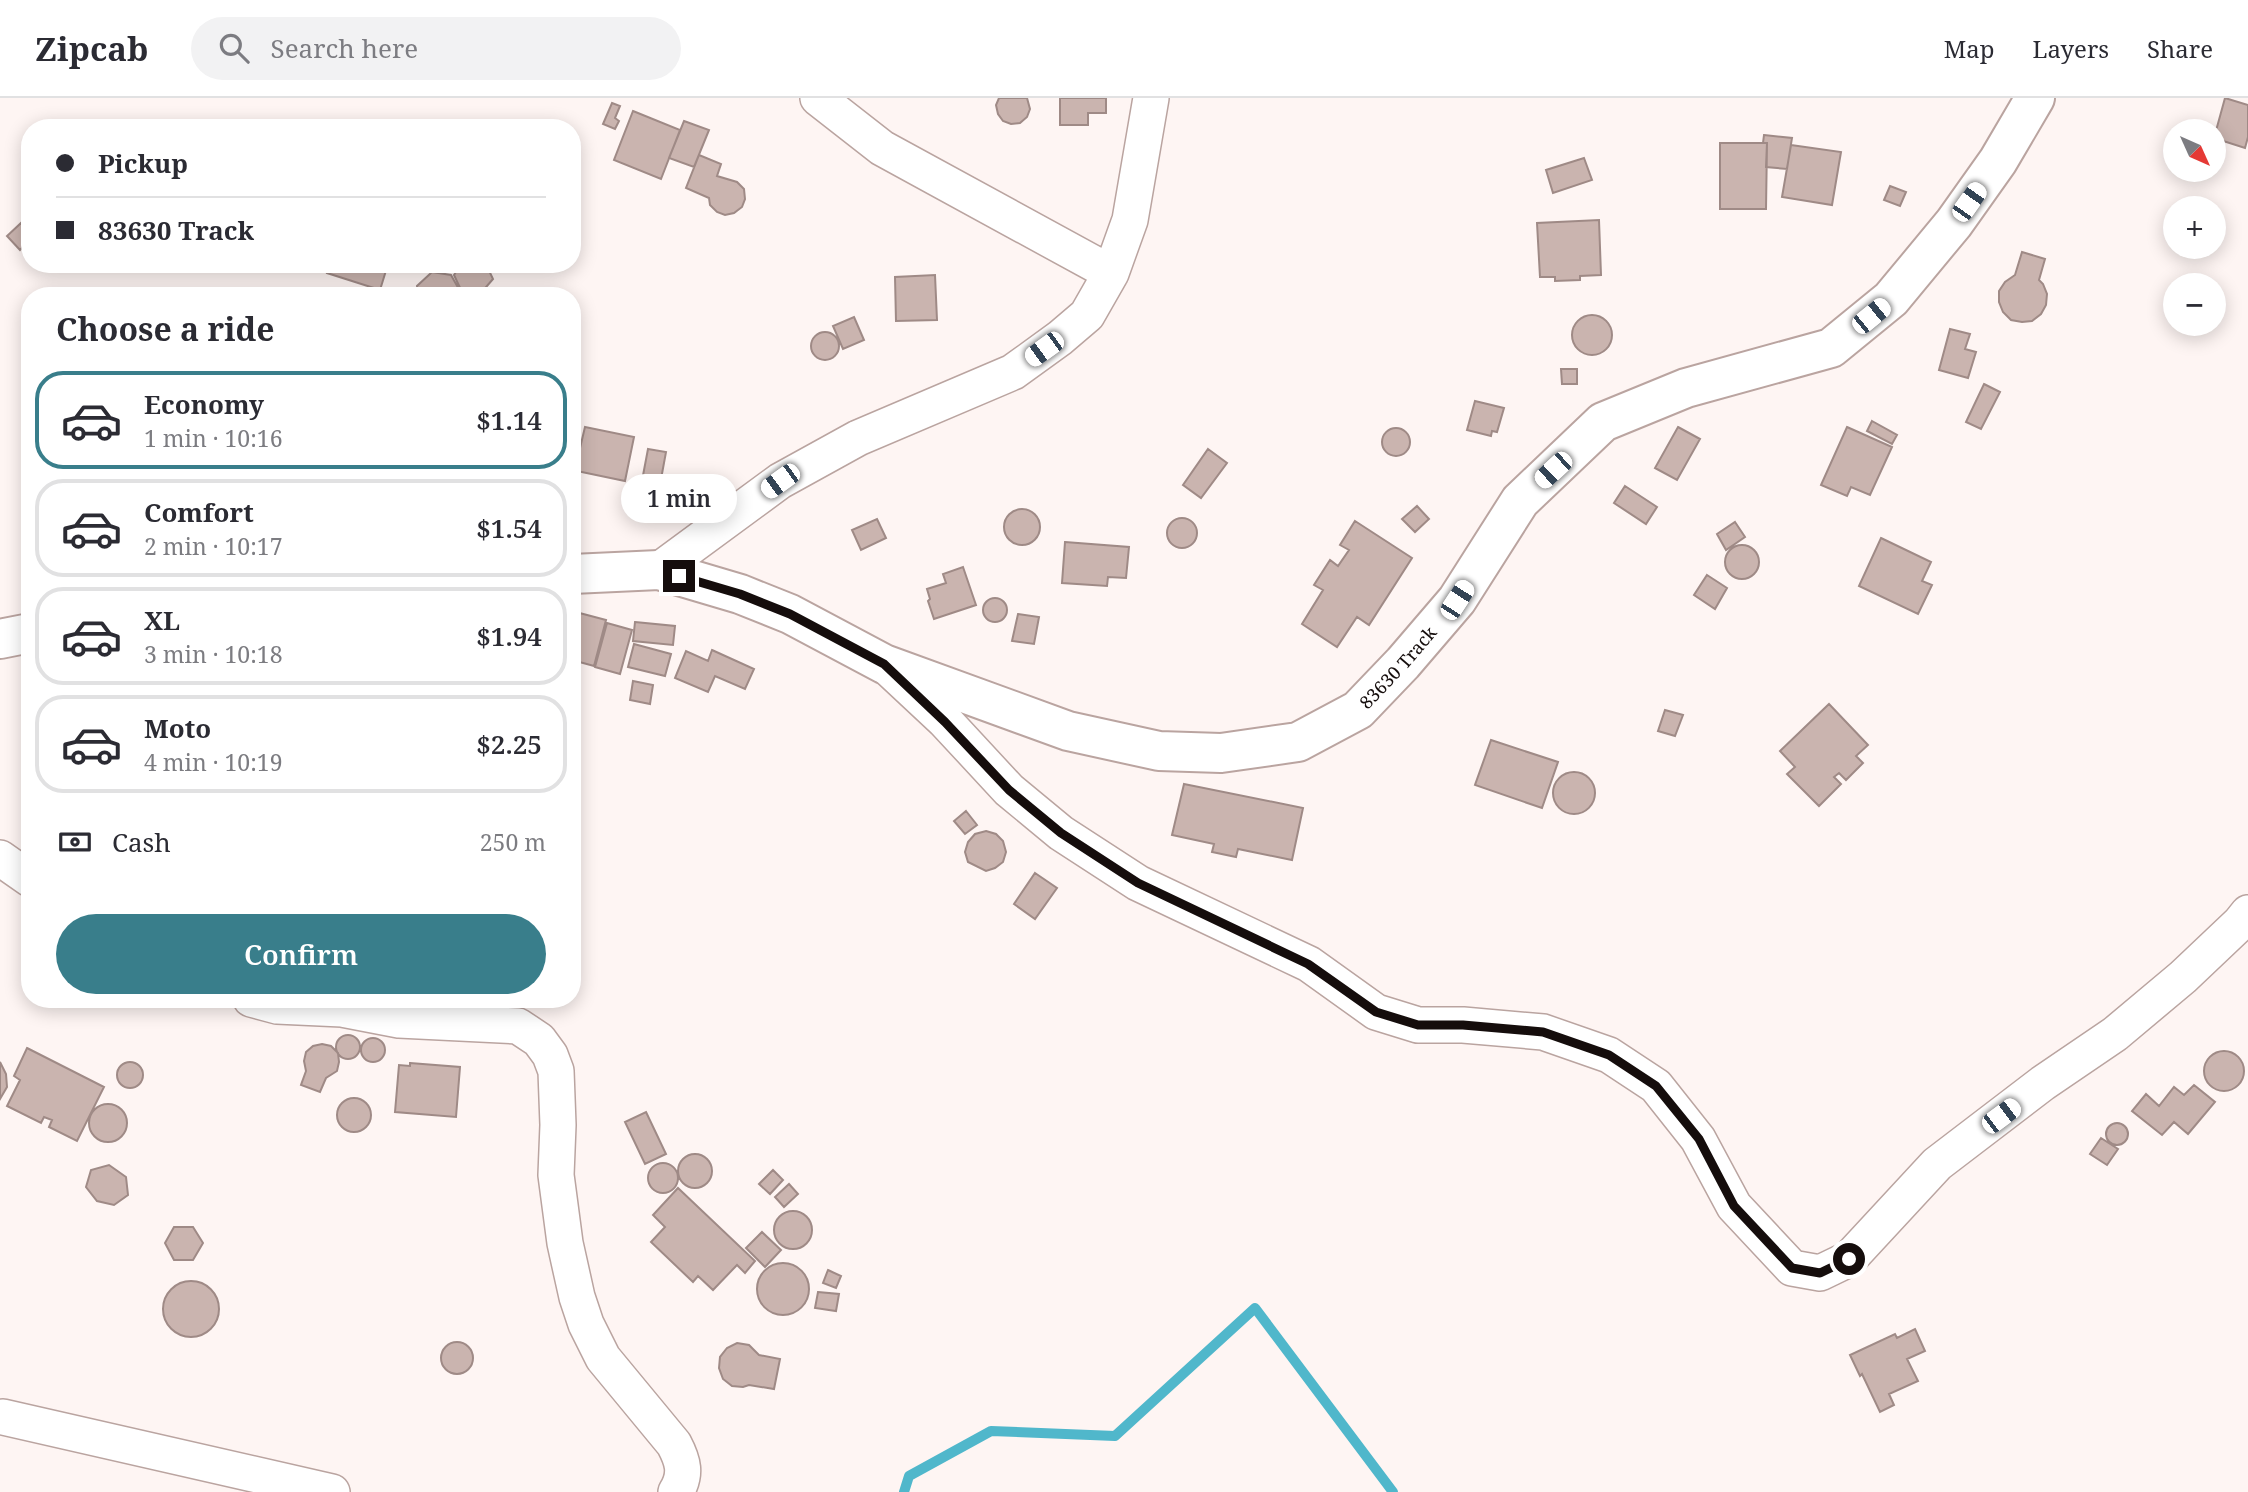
<!DOCTYPE html>
<meta charset="utf-8">
<style>
:root{--surface:#fff;--page:#f2f2f3;--text:#2b2b33;--muted:#7c7c81;--line:#e1e1e2;--accent:#397e8b}
body{margin:0;font-family:"Noto Serif",serif;background:var(--page);color:var(--text);height:100vh;display:flex;flex-direction:column;font-size:26px;white-space:nowrap}
*{box-sizing:border-box;margin:0}
p{font-size:23px;color:var(--muted)}
.icon{flex:none;width:38px;height:38px;fill:none;stroke:currentColor;stroke-width:2;stroke-linecap:round;stroke-linejoin:round}
.map{position:relative;flex:1;overflow:hidden}
.details{position:absolute;left:21px;top:189px;width:560px;height:721px;display:flex;flex-direction:column;background:var(--surface);border-radius:28px;box-shadow:0 4px 18px #0003}
.details>*{flex:none}
.banner{position:absolute;left:21px;top:21px;width:560px;height:154px;border-radius:28px;box-shadow:0 4px 18px #0003;display:grid;align-content:center;height:154px;padding:0 35px;background:var(--surface)}
.needle{width:46px;rotate:135deg}
.buttons{position:absolute;left:2163px;top:21px;display:grid;gap:14px}
.buttons a{display:grid;place-items:center;width:63px;height:63px;border-radius:50%;background:var(--surface);box-shadow:0 4px 18px #0003;font-size:35px}
.end{position:absolute;width:32px;height:32px;margin:-16px;border:9px solid #150d0c;background:#fff;box-shadow:0 0 0 4px #fff}
.from{border-radius:50%}
.bubble{position:absolute;height:49px;border-radius:24px;background:var(--surface);box-shadow:0 4px 18px #0003;font-size:23px;font-weight:600;line-height:49px;text-align:center}
.car{position:absolute;width:21px;height:42px;margin:-21px -10px;border-radius:9px;box-shadow:0 0 5px 2px #0007;background:linear-gradient(#fff 24%,#345 0 40%,#fff 0 76%,#345 0 86%,#fff 0)}
.banner b{display:flex;align-items:center;gap:24px;height:66px;font-size:26px}
.banner b+b{border-top:2px solid var(--line)}
.banner i{width:18px;height:18px;background:var(--text)}
ul{padding:0;list-style:none}
li{display:flex;align-items:center;gap:21px;height:98px;margin:0 14px 10px;padding:0 21px;border:4px solid var(--line);border-radius:28px}
li div{flex:1}
li b{display:block;font-size:26px}
li em{font-style:normal;font-weight:600}
li.on{border-color:var(--accent)}
li>.icon{width:63px;height:63px;stroke-width:1.5}
h2{padding:0 35px;font-size:32px;line-height:84px}
.pay{display:flex;align-items:center;gap:18px;height:77px;padding:0 35px;font-size:26px}
.pay p{margin-inline-start:auto}
.action{display:flex;gap:14px;margin-top:auto;padding:14px 35px}
.action a{flex:1;height:80px;border-radius:42px;background:var(--accent);color:#fff;font-size:28px;font-weight:600;line-height:80px;text-align:center}
header{display:flex;align-items:center;gap:42px;box-sizing:border-box;height:98px;padding:0 35px;background:var(--surface);border-bottom:2px solid var(--line)}
header strong{font-size:33px}
nav{display:flex;gap:38px;margin-inline-start:auto;font-size:24px}
.search{width:490px;height:63px;background:var(--page);display:flex;align-items:center;gap:18px;box-sizing:border-box;padding:0 24px;border-radius:38px;color:var(--muted);font-size:26px}
.map>svg:first-child{display:block}
.lines{fill:none;stroke-linecap:round;stroke-linejoin:round}
.stream{stroke:#50b7cb;stroke-width:10}
.building{fill:#cab4af;stroke:#9f8a86;stroke-width:2}
.minor-casing{stroke:#baa4a0;stroke-width:38}
.tertiary-casing{stroke:#baa4a0;stroke-width:42}
.minor{stroke:#fff;stroke-width:35}
.tertiary{stroke:#fff;stroke-width:38}
.route{stroke:#150d0c;stroke-width:9}
.labels{text-anchor:middle;dominant-baseline:central;stroke-width:5;stroke-linejoin:round;paint-order:stroke}
.street-label{font-size:18px;fill:#150d0c;stroke:#fff}
</style>
<header>
<strong>Zipcab</strong>
<div class="search"><svg class="icon" aria-label="search" viewBox="0 0 24 24"><circle cx="10" cy="10" r="6"/><path d="M15 15l6 6"/></svg>Search here</div>
<nav><a>Map</a><a>Layers</a><a>Share</a></nav>
</header>
<div class="map">
<svg width="2248" height="1394" viewBox="0 0 2248 1394">
<rect width="100%" height="100%" fill="#fef5f3"/>
<g class="lines">
<path class="stream" d="M 904,1394 L 909,1378 L 991,1333 L 1115,1338 L 1255,1210 L 1393,1394"/>
</g>
<path class="building" d="M 999,0 L 1027,0 L 1030,11 L 1027,19 L 1020,25 L 1011,26 L 1003,23 L 998,16 L 996,7 Z
M 1060,0 L 1106,0 L 1106,15 L 1088,15 L 1088,27 L 1060,27 Z
M 2225,0 L 2248,7 L 2248,39 L 2245,50 L 2214,40 Z
M 612,5 L 620,8 L 615,20 L 619,23 L 615,31 L 603,26 Z
M 633,13 L 680,32 L 661,81 L 614,62 Z
M 684,23 L 709,32 L 694,69 L 669,60 Z
M 1764,37 L 1792,40 L 1787,71 L 1766,69 L 1767,45 L 1763,45 Z
M 1720,45 L 1767,45 L 1766,111 L 1720,111 Z
M 1791,47 L 1841,54 L 1832,107 L 1782,99 Z
M 699,57 L 721,66 L 717,78 L 737,84 L 744,91 L 745,101 L 742,109 L 734,115 L 725,117 L 717,114 L 710,107 L 709,100 L 686,90 Z
M 1584,60 L 1592,82 L 1553,95 L 1546,72 Z
M 1890,88 L 1906,94 L 1900,108 L 1884,102 Z
M 1599,122 L 1601,177 L 1580,178 L 1580,182 L 1555,183 L 1555,179 L 1540,179 L 1537,125 Z
M 21,125 L 30,134 L 30,142 L 20,152 L 7,138 Z
M 2022,154 L 2045,161 L 2039,182 L 2043,186 L 2047,196 L 2046,207 L 2041,216 L 2032,223 L 2022,224 L 2011,222 L 2003,214 L 1999,204 L 1999,193 L 2005,184 L 2015,177 Z
M 330,166 L 388,166 L 380,192 L 327,175 Z
M 461,166 L 486,166 L 493,181 L 481,195 L 462,194 L 454,177 Z
M 432,174 L 451,177 L 461,195 L 460,198 L 418,198 L 417,188 Z
M 935,177 L 937,222 L 896,223 L 895,179 Z
M1572 237a20 20 0 1 1 40 0a20 20 0 1 1-40 0Z
M 854,219 L 864,242 L 843,251 L 833,228 Z
M 1950,231 L 1970,236 L 1965,251 L 1976,254 L 1968,280 L 1939,272 Z
M811 248a14 14 0 1 1 28 0a14 14 0 1 1-28 0Z
M 1561,271 L 1577,271 L 1577,286 L 1562,286 Z
M 1984,286 L 2000,294 L 1981,331 L 1966,324 Z
M 1475,303 L 1504,310 L 1497,334 L 1492,333 L 1491,338 L 1467,332 Z
M 1872,323 L 1897,337 L 1892,346 L 1867,333 Z
M 585,329 L 634,339 L 625,383 L 572,372 L 576,349 L 580,350 Z
M 1678,329 L 1700,341 L 1677,382 L 1655,370 Z
M 1847,329 L 1892,349 L 1870,397 L 1851,389 L 1847,398 L 1821,387 Z
M1382 344a14 14 0 1 1 28 0a14 14 0 1 1-28 0Z
M 648,351 L 666,354 L 659,392 L 641,388 Z
M 1208,351 L 1227,365 L 1201,400 L 1183,387 Z
M 1625,388 L 1657,409 L 1646,426 L 1614,405 Z
M 1417,408 L 1429,421 L 1415,434 L 1402,421 Z
M1004 429a18 18 0 1 1 36 0a18 18 0 1 1-36 0Z
M1167 435a15 15 0 1 1 30 0a15 15 0 1 1-30 0Z
M 877,421 L 886,440 L 861,452 L 852,432 Z
M 1355,423 L 1412,460 L 1369,527 L 1357,519 L 1337,549 L 1302,526 L 1323,492 L 1314,487 L 1330,462 L 1338,468 L 1349,452 L 1340,447 Z
M 1735,424 L 1745,439 L 1726,452 L 1717,436 Z
M 1881,440 L 1931,464 L 1922,483 L 1932,487 L 1918,516 L 1859,488 Z
M 1065,444 L 1129,449 L 1126,480 L 1108,479 L 1107,488 L 1062,485 Z
M1725 464a17 17 0 1 1 34 0a17 17 0 1 1-34 0Z
M 963,469 L 976,507 L 934,521 L 928,503 L 930,501 L 927,491 L 946,485 L 943,476 Z
M 1707,477 L 1727,490 L 1715,511 L 1694,497 Z
M983 512a12 12 0 1 1 24 0a12 12 0 1 1-24 0Z
M 572,513 L 606,522 L 594,568 L 572,562 Z
M 1018,516 L 1039,519 L 1034,546 L 1012,543 Z
M 635,524 L 675,528 L 673,547 L 633,543 Z
M 607,525 L 632,532 L 620,576 L 595,569 Z
M 634,546 L 671,556 L 665,578 L 628,569 Z
M 712,552 L 754,571 L 745,591 L 715,578 L 708,594 L 675,580 L 686,553 L 708,563 Z
M 633,583 L 653,587 L 650,606 L 630,602 Z
M 1829,606 L 1868,647 L 1856,658 L 1863,665 L 1846,682 L 1839,675 L 1834,679 L 1841,686 L 1819,708 L 1787,676 L 1795,669 L 1780,653 Z
M 1665,612 L 1683,617 L 1675,638 L 1658,633 Z
M 1491,642 L 1558,664 L 1542,710 L 1475,687 Z
M1553 695a21 21 0 1 1 42 0a21 21 0 1 1-42 0Z
M 1184,686 L 1303,710 L 1292,762 L 1238,751 L 1236,759 L 1212,754 L 1214,746 L 1172,737 Z
M 966,713 L 977,727 L 965,736 L 954,723 Z
M 986,733 L 996,736 L 1003,743 L 1006,754 L 1003,764 L 995,770 L 986,773 L 968,764 L 965,754 L 968,744 L 975,736 Z
M 1035,775 L 1057,790 L 1035,821 L 1014,806 Z
M336 949a12 12 0 1 1 24 0a12 12 0 1 1-24 0Z
M361 952a12 12 0 1 1 24 0a12 12 0 1 1-24 0Z
M 322,946 L 331,948 L 338,955 L 339,964 L 337,973 L 326,980 L 320,994 L 301,987 L 306,973 L 304,963 L 306,954 L 313,948 Z
M 27,950 L 104,989 L 77,1043 L 49,1029 L 52,1022 L 44,1019 L 41,1025 L 7,1008 L 20,982 L 14,978 Z
M2204 973a20 20 0 1 1 40 0a20 20 0 1 1-40 0Z
M117 977a13 13 0 1 1 26 0a13 13 0 1 1-26 0Z
M 0,964 L 6,976 L 7,989 L 0,1001 Z
M 410,965 L 460,969 L 456,1019 L 395,1014 L 399,967 L 410,968 Z
M 2194,987 L 2215,1004 L 2188,1036 L 2174,1024 L 2162,1037 L 2132,1013 L 2146,996 L 2159,1008 L 2174,989 L 2184,997 Z
M337 1017a17 17 0 1 1 34 0a17 17 0 1 1-34 0Z
M89 1025a19 19 0 1 1 38 0a19 19 0 1 1-38 0Z
M 646,1014 L 666,1056 L 645,1066 L 625,1024 Z
M2106 1036a11 11 0 1 1 22 0a11 11 0 1 1-22 0Z
M 2101,1040 L 2118,1051 L 2107,1067 L 2090,1056 Z
M678 1073a17 17 0 1 1 34 0a17 17 0 1 1-34 0Z
M648 1080a15 15 0 1 1 30 0a15 15 0 1 1-30 0Z
M 109,1067 L 126,1079 L 128,1097 L 114,1107 L 97,1103 L 86,1089 L 91,1072 Z
M 773,1072 L 783,1082 L 770,1096 L 759,1086 Z
M 789,1086 L 798,1096 L 784,1109 L 775,1099 Z
M 678,1090 L 755,1163 L 745,1175 L 737,1167 L 713,1192 L 698,1178 L 693,1184 L 651,1144 L 665,1129 L 653,1117 Z
M774 1132a19 19 0 1 1 38 0a19 19 0 1 1-38 0Z
M 174,1129 L 193,1129 L 203,1145 L 193,1162 L 174,1162 L 165,1145 Z
M 762,1134 L 781,1152 L 765,1169 L 746,1150 Z
M757 1191a26 26 0 1 1 52 0a26 26 0 1 1-52 0Z
M 828,1172 L 841,1178 L 836,1190 L 823,1185 Z
M163 1211a28 28 0 1 1 56 0a28 28 0 1 1-56 0Z
M 818,1194 L 839,1196 L 836,1213 L 815,1210 Z
M 1915,1231 L 1925,1253 L 1907,1261 L 1918,1283 L 1889,1296 L 1894,1307 L 1880,1314 L 1862,1276 L 1860,1278 L 1850,1257 L 1895,1236 L 1897,1240 Z
M441 1260a16 16 0 1 1 32 0a16 16 0 1 1-32 0Z
M 737,1245 L 749,1247 L 759,1257 L 780,1261 L 774,1291 L 749,1287 L 743,1289 L 732,1288 L 723,1281 L 719,1270 L 720,1259 L 727,1250 Z"/>
<g class="lines">
<g class="minor-casing">
<path id="minor" d="M 1111,175 L 1130,122 L 1151,0
M 659,472 L 780,383 L 858,340 L 1013,274 L 1060,240 L 1087,217 L 1111,175 L 882,50 L 818,0
M 884,566 L 945,623 L 1009,692 L 1061,735 L 1138,785 L 1309,866 L 1376,914 L 1418,927 L 1463,927 L 1543,934 L 1609,957 L 1656,988 L 1698,1041 L 1734,1108 L 1792,1170 L 1820,1175 L 1849,1161 L 1937,1066 L 2043,985 L 2115,936 L 2183,879 L 2240,825 L 2248,815
M 0,760 L 30,781
M 251,901 L 277,908 L 342,911 L 399,922 L 518,928 L 539,942 L 550,957 L 556,973 L 558,1027 L 556,1077 L 565,1145 L 577,1199 L 586,1226 L 603,1260 L 674,1346 C 683,1363 687,1376 676,1394
M 3,1319 L 332,1394"/>
</g>
<g class="tertiary-casing">
<g id="tertiary">
<path id="s1" d="M 572,476 L 659,472 L 740,496 L 790,516 L 884,566 L 1068,633 L 1159,653 L 1221,655 L 1298,644 L 1358,612 L 1403,565 L 1457,502 L 1520,403 L 1603,324 L 1686,290 L 1831,250 L 1891,201 L 1954,125 L 1998,63 L 2035,0"/>
<path d="M 0,541 L 30,535"/>
</g>
</g>
<use href="#minor" class="minor"/>
<use href="#tertiary" class="tertiary"/>
</g>
<g class="lines">
<path class="route" d="M 679,478 L 740,496 L 790,516 L 884,566 L 945,624 L 1009,692 L 1061,735 L 1138,785 L 1308,866 L 1376,914 L 1418,927 L 1463,927 L 1543,934 L 1609,957 L 1656,988 L 1699,1041 L 1734,1108 L 1792,1170 L 1820,1175 L 1849,1161"/>
</g>
<g class="labels">
<g class="street-label">
<text stroke="none"><textPath href="#s1" startOffset="887">83630 Track</textPath></text>
</g>
</g>
</svg>
<div class="buttons">
<a><svg class="needle" viewBox="-14 -14 28 28"><path d="M0-13l5 13h-10z" fill="#e53935"/><path d="M0 13l5-13h-10z" fill="#7c7c81"/></svg></a>
<a>+</a>
<a>−</a>
</div>
<i class="end from" style="left:1849px;top:1161px"></i>
<i class="end" style="left:679px;top:478px"></i>
<div class="bubble" style="left:621px;top:376px;width:116px">1 min</div>
<i class="car" style="left:1969px;top:104px;rotate:35deg"></i>
<i class="car" style="left:1871px;top:218px;rotate:51deg"></i>
<i class="car" style="left:1044px;top:251px;rotate:234deg"></i>
<i class="car" style="left:1553px;top:372px;rotate:227deg"></i>
<i class="car" style="left:780px;top:383px;rotate:234deg"></i>
<i class="car" style="left:1457px;top:502px;rotate:33deg"></i>
<i class="car" style="left:2001px;top:1018px;rotate:53deg"></i>
<div class="banner">
<b><i class="from"></i>Pickup</b>
<b><i></i>83630 Track</b>
</div>
<section class="details">
<h2>Choose a ride</h2>
<ul>
<li class="on"><svg class="icon" aria-label="car" viewBox="0 0 24 24"><path d="M5 17H2v-5l4-1 3-4h7l3 4 3 1v5h-3M9 17h6M6 11h13"/><circle cx="7" cy="17" r="2"/><circle cx="17" cy="17" r="2"/></svg><div><b>Economy</b><p>1 min · 10:16</p></div><em>$1.14</em></li>
<li><svg class="icon" aria-label="car" viewBox="0 0 24 24"><path d="M5 17H2v-5l4-1 3-4h7l3 4 3 1v5h-3M9 17h6M6 11h13"/><circle cx="7" cy="17" r="2"/><circle cx="17" cy="17" r="2"/></svg><div><b>Comfort</b><p>2 min · 10:17</p></div><em>$1.54</em></li>
<li><svg class="icon" aria-label="car" viewBox="0 0 24 24"><path d="M5 17H2v-5l4-1 3-4h7l3 4 3 1v5h-3M9 17h6M6 11h13"/><circle cx="7" cy="17" r="2"/><circle cx="17" cy="17" r="2"/></svg><div><b>XL</b><p>3 min · 10:18</p></div><em>$1.94</em></li>
<li><svg class="icon" aria-label="car" viewBox="0 0 24 24"><path d="M5 17H2v-5l4-1 3-4h7l3 4 3 1v5h-3M9 17h6M6 11h13"/><circle cx="7" cy="17" r="2"/><circle cx="17" cy="17" r="2"/></svg><div><b>Moto</b><p>4 min · 10:19</p></div><em>$2.25</em></li>
</ul>
<div class="pay"><svg class="icon" aria-label="cash" viewBox="0 0 24 24"><path d="M3 7h18v10H3z"/><circle cx="12" cy="12" r="2"/></svg>Cash<p>250 m</p></div>
<div class="action"><a>Confirm</a></div>
</section>
</div>
